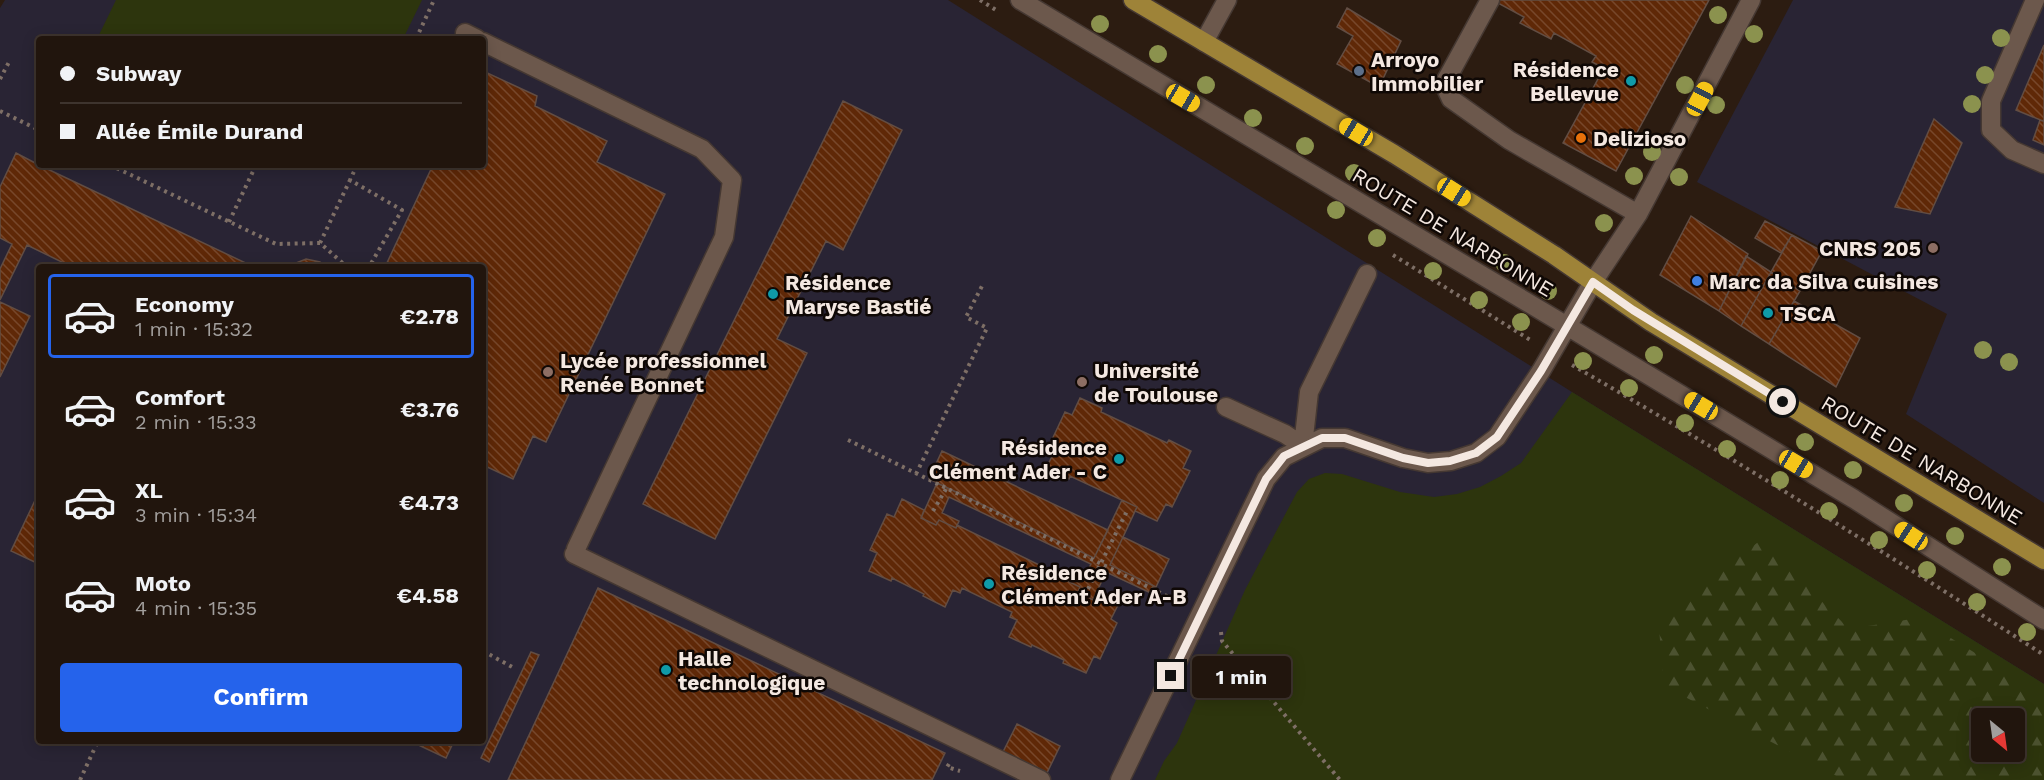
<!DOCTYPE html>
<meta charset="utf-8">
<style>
:root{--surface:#21150d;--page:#2d221b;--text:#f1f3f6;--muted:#a29f9d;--line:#3e342e;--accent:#2563eb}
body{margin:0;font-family:"Work Sans",sans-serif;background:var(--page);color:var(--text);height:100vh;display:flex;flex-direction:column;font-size:22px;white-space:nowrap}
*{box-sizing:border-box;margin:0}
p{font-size:20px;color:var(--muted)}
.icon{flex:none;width:33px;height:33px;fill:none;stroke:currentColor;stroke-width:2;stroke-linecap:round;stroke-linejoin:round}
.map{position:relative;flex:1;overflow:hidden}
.panel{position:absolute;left:36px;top:264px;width:450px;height:480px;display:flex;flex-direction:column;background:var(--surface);border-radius:6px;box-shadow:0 3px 15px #0003,0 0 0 2px var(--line)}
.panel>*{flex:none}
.top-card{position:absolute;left:36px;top:36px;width:450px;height:132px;border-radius:6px;box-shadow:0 3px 15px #0003,0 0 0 2px var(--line);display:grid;align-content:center;height:132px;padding:0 24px;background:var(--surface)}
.needle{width:39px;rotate:151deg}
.tools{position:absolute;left:1971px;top:708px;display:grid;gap:12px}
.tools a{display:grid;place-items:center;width:54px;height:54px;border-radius:6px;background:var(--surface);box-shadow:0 3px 15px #0003,0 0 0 2px var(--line);font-size:30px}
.end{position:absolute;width:27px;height:27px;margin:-14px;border:8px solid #f4e8e1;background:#111;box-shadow:0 0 0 3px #111}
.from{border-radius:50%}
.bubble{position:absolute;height:42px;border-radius:6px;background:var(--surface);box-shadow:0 3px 15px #0003,0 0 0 2px var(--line);font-size:20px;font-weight:700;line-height:42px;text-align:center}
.car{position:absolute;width:18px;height:36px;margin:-18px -9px;border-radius:8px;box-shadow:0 0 4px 2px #0007;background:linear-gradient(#f5c518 24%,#345 0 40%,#f5c518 0 76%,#345 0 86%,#f5c518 0)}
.top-card b{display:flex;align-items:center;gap:21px;height:57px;font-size:22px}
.top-card b+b{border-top:2px solid var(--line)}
.top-card i{width:15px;height:15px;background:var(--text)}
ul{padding:10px 0 0;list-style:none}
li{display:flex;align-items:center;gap:18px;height:84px;margin:0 12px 9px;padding:0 12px;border:3px solid transparent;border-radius:6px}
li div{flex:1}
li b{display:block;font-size:22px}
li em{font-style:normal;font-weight:700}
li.active{border-color:var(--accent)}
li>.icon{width:54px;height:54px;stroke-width:1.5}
.cta{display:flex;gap:12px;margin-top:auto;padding:12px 24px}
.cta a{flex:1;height:69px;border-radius:6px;background:var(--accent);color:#fff;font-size:24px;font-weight:700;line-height:69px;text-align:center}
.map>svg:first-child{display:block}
.education{fill:#292434;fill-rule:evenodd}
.grass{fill:#2d350d;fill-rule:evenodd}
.forest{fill:url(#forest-firs);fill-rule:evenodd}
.building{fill:url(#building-back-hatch);stroke:#624d43;stroke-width:1.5}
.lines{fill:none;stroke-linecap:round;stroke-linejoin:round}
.minor-casing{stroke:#453832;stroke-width:21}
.major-casing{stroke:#453832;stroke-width:21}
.path{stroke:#7e6f66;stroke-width:4;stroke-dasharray:3 4.5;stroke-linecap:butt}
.minor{stroke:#6c584c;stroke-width:18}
.major{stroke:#9e8338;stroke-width:18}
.tree{fill:#8b924e}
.route{stroke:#f4e8e1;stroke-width:8}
.service-dot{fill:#5c6f8a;stroke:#0f0805;stroke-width:2}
.culture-dot{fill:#0f9aa8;stroke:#0f0805;stroke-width:2}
.food-dot{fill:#e8710a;stroke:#0f0805;stroke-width:2}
.education-dot{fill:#8d6e63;stroke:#0f0805;stroke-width:2}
.shop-dot{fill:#3f7fe0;stroke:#0f0805;stroke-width:2}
.labels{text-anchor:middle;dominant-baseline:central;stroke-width:5;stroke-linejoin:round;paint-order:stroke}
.poi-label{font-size:21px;font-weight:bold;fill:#f4e8e1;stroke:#0f0805;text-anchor:start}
.street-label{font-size:21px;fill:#f4e8e1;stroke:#0f0805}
</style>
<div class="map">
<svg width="2044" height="780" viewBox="0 0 2044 780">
<defs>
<pattern id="forest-firs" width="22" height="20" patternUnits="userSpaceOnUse" patternTransform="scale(1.5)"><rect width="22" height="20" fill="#2d350d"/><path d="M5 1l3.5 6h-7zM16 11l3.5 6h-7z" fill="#4c5230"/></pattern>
<pattern id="building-back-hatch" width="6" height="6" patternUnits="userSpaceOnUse" patternTransform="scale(1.5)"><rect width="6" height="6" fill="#5f2807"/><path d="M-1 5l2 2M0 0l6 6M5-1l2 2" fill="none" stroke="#77472b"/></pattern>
</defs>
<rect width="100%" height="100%" fill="#2c1c11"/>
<path class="education" d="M 5,0 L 948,0 L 1572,392 L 2044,684 L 2044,780 L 0,780 L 0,8 ZM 39,39 L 483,39 L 483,165 L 39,165 ZM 39,267 L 483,267 L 483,741 L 39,741 ZM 1982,718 L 2014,718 L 2014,752 L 1982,752 Z
M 1793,0 L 2044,0 L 2044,503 L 1906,414 L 1947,314 L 1697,182 Z"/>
<path class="grass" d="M 116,0 L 422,0 L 403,39 L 97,39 Z
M 1572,392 L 2044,684 L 2044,780 L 1155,780 L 1164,761 L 1177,743 L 1245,590 L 1297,492 L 1309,479 L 1325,473 L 1342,474 L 1400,492 L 1434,497 L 1457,494 L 1480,487 L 1501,476 L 1521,463 ZM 1982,718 L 2014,718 L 2014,752 L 1982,752 Z"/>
<path class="forest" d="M 1761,540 L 1849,629 L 1918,618 L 2044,695 L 2044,780 L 1844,780 L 1664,686 L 1658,617 ZM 1982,718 L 2014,718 L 2014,752 L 1982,752 Z"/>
<path class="building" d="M 1497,0 L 1709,0 L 1616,171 L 1563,143 L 1604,68 L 1592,62 L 1596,56 L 1554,33 L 1551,39 L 1520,23 L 1524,17 L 1496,2 Z
M 1347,8 L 1401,41 L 1379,87 L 1337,64 L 1353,36 L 1337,27 Z
M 2044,45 L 2044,119 L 2043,121 L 2016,110 Z
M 483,71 L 537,96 L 535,106 L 607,141 L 597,162 L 665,194 L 546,442 L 533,436 L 513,479 L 483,465 L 483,267 L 385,267 L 433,165 L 483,165 Z
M 843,101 L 902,130 L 843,250 L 826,241 L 777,339 L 807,353 L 715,539 L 643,504 Z
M 1934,119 L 1962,143 L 1930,214 L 1895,207 Z
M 2044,119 L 2044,145 L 2033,140 L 2040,120 L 2043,121 Z
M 16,153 L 39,165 L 254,267 L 72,267 L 27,245 L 0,300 L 0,269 L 12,244 L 0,238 L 0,187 Z
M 1691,216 L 1748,254 L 1719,311 L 1660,275 Z
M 1765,221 L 1792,235 L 1781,253 L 1755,238 Z
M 1792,235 L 1822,251 L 1800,291 L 1771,272 Z
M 1746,256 L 1771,272 L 1741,326 L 1719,311 Z
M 306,259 L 320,262 L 324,267 L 286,267 Z
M 1771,272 L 1800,291 L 1769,344 L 1741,326 Z
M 1794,301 L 1860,338 L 1836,387 L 1769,344 Z
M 0,302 L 30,316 L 0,377 Z
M 1080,398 L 1102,408 L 1101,412 L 1167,443 L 1169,440 L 1191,451 L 1183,468 L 1190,471 L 1172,507 L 1166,504 L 1157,521 L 1135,511 L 1137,507 L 1070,476 L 1069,479 L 1046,468 L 1055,451 L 1048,448 L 1065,412 L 1072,415 Z
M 942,451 L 1108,530 L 1094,558 L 929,479 Z
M 937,483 L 1094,558 L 1122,500 L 1137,507 L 1110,565 L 1156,587 L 1153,594 L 1106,572 L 1093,600 L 1078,592 L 1080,587 L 1063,579 L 1067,572 L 1083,580 L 1091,564 L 949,497 L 942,513 L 959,521 L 956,528 L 939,520 L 936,525 L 921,518 Z
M 39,492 L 39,564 L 11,551 Z
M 902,499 L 924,510 L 921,518 L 936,525 L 939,520 L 956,528 L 957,525 L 1064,577 L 1063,579 L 1080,587 L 1078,592 L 1093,600 L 1097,592 L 1119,603 L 1111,619 L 1117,623 L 1100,659 L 1094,656 L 1086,673 L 1063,663 L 1064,660 L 1032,645 L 1031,647 L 1009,637 L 1017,620 L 1010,617 L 1012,612 L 962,588 L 960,593 L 953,590 L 945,607 L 923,596 L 924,594 L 892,578 L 891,581 L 869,571 L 877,553 L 870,550 L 887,514 L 894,517 Z
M 1123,537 L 1169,559 L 1156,587 L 1110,565 Z
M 598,588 L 945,753 L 932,780 L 508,780 Z
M 531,652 L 539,655 L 489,762 L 481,758 Z
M 1017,724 L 1060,746 L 1044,779 L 1000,758 Z
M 410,741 L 454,741 L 446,758 Z"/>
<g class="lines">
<g class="minor-casing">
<path id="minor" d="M 1020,0 L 1567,326 L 1854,499 L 2044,620
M 1490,0 L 1444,84 L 1451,99 L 1509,140 L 1638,214
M 2035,0 L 1991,101 L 1991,130 L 2012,150 L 2044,164
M 465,33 L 477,39
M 483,42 L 702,149 L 732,180 L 724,237 L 576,549
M 1204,42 L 1227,0
M 1226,407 L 1285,434 L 1303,446
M 1303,446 L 1309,392 L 1367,274
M 574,554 L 1041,780
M 1120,780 L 1266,479 L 1284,457 L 1322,438 L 1345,438 L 1403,458 L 1428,463 L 1451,461 L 1476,453 L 1497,437 L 1541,371 L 1593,282 L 1638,214 L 1751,0"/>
</g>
<g class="major-casing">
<path id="major" d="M 1133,0 L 1394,154 L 1554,255 L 1651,322 L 2044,560"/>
</g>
<path class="path" d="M 980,0 L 996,10
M 416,39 L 434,0
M 0,79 L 9,62
M 0,111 L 39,130
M 110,165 L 276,244 L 320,243 L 347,267
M 357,165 L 350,180 L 402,210 L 369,267
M 229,222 L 256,165
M 320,243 L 350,180
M 1393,255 L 1532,341
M 1572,365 C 1732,457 1889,555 2044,655
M 848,440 L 1179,602
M 916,474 L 987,328 L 966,317 L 982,286
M 38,487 L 39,484
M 933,511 L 946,489
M 1088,589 L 1127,511
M 1221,632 L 1222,641 L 1340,780
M 483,651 L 514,668
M 949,764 L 947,767 L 960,771
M 80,780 L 98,741"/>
<use href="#minor" class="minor"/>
<use href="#major" class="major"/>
</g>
<g class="tree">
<circle cx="1718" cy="15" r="9"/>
<circle cx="1100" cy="24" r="9"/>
<circle cx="1754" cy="34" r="9"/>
<circle cx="2001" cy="38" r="9"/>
<circle cx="1158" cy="54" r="9"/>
<circle cx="1985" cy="75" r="9"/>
<circle cx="1206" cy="85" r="9"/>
<circle cx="1685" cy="85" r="9"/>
<circle cx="1972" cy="104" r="9"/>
<circle cx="1716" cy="105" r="9"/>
<circle cx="1253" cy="118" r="9"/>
<circle cx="1305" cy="146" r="9"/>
<circle cx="1652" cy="152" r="9"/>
<circle cx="1354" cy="173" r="9"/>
<circle cx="1634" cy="176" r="9"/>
<circle cx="1679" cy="177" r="9"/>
<circle cx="1336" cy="210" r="9"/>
<circle cx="1604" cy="223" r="9"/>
<circle cx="1377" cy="238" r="9"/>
<circle cx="1504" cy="263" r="9"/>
<circle cx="1433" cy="271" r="9"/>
<circle cx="1548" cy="291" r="9"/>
<circle cx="1479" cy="300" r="9"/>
<circle cx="1521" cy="322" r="9"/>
<circle cx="1983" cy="350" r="9"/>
<circle cx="1654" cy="355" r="9"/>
<circle cx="1583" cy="361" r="9"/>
<circle cx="2009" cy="362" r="9"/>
<circle cx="1629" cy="388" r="9"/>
<circle cx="1685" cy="423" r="9"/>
<circle cx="1805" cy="442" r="9"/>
<circle cx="1727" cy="449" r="9"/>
<circle cx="1853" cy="470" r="9"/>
<circle cx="1780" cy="480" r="9"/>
<circle cx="1904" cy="503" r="9"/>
<circle cx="1829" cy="511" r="9"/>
<circle cx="1955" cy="536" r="9"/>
<circle cx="1879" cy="540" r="9"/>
<circle cx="2002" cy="567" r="9"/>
<circle cx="1927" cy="570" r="9"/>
<circle cx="1977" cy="602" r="9"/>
<circle cx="2027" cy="632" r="9"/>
</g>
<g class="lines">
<path class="route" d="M 1171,676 L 1266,479 L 1284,456 L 1322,438 L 1345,438 L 1403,458 L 1428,463 L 1450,461 L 1476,453 L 1497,437 L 1541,371 L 1593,282 L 1633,310 L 1783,402"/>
</g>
<circle class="service-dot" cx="1359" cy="71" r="6"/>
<g class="culture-dot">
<circle cx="1631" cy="81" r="6"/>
<circle cx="773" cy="294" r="6"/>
<circle cx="1768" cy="313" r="6"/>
<circle cx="1119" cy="459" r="6"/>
<circle cx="989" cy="584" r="6"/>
<circle cx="666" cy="670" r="6"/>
</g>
<circle class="food-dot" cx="1581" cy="138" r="6"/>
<g class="education-dot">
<circle cx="1933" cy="248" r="6"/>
<circle cx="548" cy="372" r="6"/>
<circle cx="1082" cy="382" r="6"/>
</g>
<circle class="shop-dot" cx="1697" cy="281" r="6"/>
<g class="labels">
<g class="poi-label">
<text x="1371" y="59">Arroyo<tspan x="1371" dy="24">Immobilier</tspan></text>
<text x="1619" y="69" text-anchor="end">Résidence<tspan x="1619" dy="24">Bellevue</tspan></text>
<text x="1593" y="138">Delizioso</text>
<text x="1921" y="248" text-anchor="end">CNRS 205</text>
<text x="1709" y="281">Marc da Silva cuisines</text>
<text x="785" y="282">Résidence<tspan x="785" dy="24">Maryse Bastié</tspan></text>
<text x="1780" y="313">TSCA</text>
<text x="560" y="360">Lycée professionnel<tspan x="560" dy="24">Renée Bonnet</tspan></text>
<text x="1094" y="370">Université<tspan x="1094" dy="24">de Toulouse</tspan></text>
<text x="1107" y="447" text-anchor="end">Résidence<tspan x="1107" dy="24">Clément Ader - C</tspan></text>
<text x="1001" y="572">Résidence<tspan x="1001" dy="24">Clément Ader A-B</tspan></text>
<text x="678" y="658">Halle<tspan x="678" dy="24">technologique</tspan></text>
</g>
<g class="street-label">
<text transform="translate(1453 232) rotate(31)">ROUTE DE NARBONNE</text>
<text transform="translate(1922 460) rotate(31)">ROUTE DE NARBONNE</text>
</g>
</g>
</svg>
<div class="tools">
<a><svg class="needle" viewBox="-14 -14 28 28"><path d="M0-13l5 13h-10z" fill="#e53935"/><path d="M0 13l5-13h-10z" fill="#a29f9d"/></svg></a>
</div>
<i class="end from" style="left:1783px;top:402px"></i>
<i class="end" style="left:1171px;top:676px"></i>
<div class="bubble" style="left:1192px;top:656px;width:99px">1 min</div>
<i class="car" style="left:1183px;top:98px;rotate:120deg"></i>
<i class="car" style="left:1700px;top:99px;rotate:28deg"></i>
<i class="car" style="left:1356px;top:132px;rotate:301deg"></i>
<i class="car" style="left:1454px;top:192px;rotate:122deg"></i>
<i class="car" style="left:1701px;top:406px;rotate:301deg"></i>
<i class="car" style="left:1796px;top:464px;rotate:121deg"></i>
<i class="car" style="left:1911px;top:536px;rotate:303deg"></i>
<div class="top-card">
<b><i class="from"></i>Subway</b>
<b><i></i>Allée Émile Durand</b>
</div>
<section class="panel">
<ul>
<li class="active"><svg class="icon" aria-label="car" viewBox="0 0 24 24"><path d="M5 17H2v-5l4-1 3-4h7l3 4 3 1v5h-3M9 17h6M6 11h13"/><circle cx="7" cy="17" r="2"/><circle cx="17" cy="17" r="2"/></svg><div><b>Economy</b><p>1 min · 15:32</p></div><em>€2.78</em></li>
<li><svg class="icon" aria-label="car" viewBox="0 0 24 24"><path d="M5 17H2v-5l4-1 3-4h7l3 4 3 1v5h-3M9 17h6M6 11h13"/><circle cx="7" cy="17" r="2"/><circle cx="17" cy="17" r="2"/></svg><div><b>Comfort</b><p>2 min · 15:33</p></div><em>€3.76</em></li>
<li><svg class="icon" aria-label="car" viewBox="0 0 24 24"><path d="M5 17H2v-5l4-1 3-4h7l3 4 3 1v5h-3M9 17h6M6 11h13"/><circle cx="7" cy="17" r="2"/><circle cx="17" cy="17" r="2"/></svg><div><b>XL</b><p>3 min · 15:34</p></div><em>€4.73</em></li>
<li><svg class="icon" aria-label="car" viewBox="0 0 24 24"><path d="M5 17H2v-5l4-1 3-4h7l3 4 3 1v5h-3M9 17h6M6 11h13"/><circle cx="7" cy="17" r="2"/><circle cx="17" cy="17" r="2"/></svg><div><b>Moto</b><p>4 min · 15:35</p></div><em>€4.58</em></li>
</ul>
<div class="cta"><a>Confirm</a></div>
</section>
</div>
